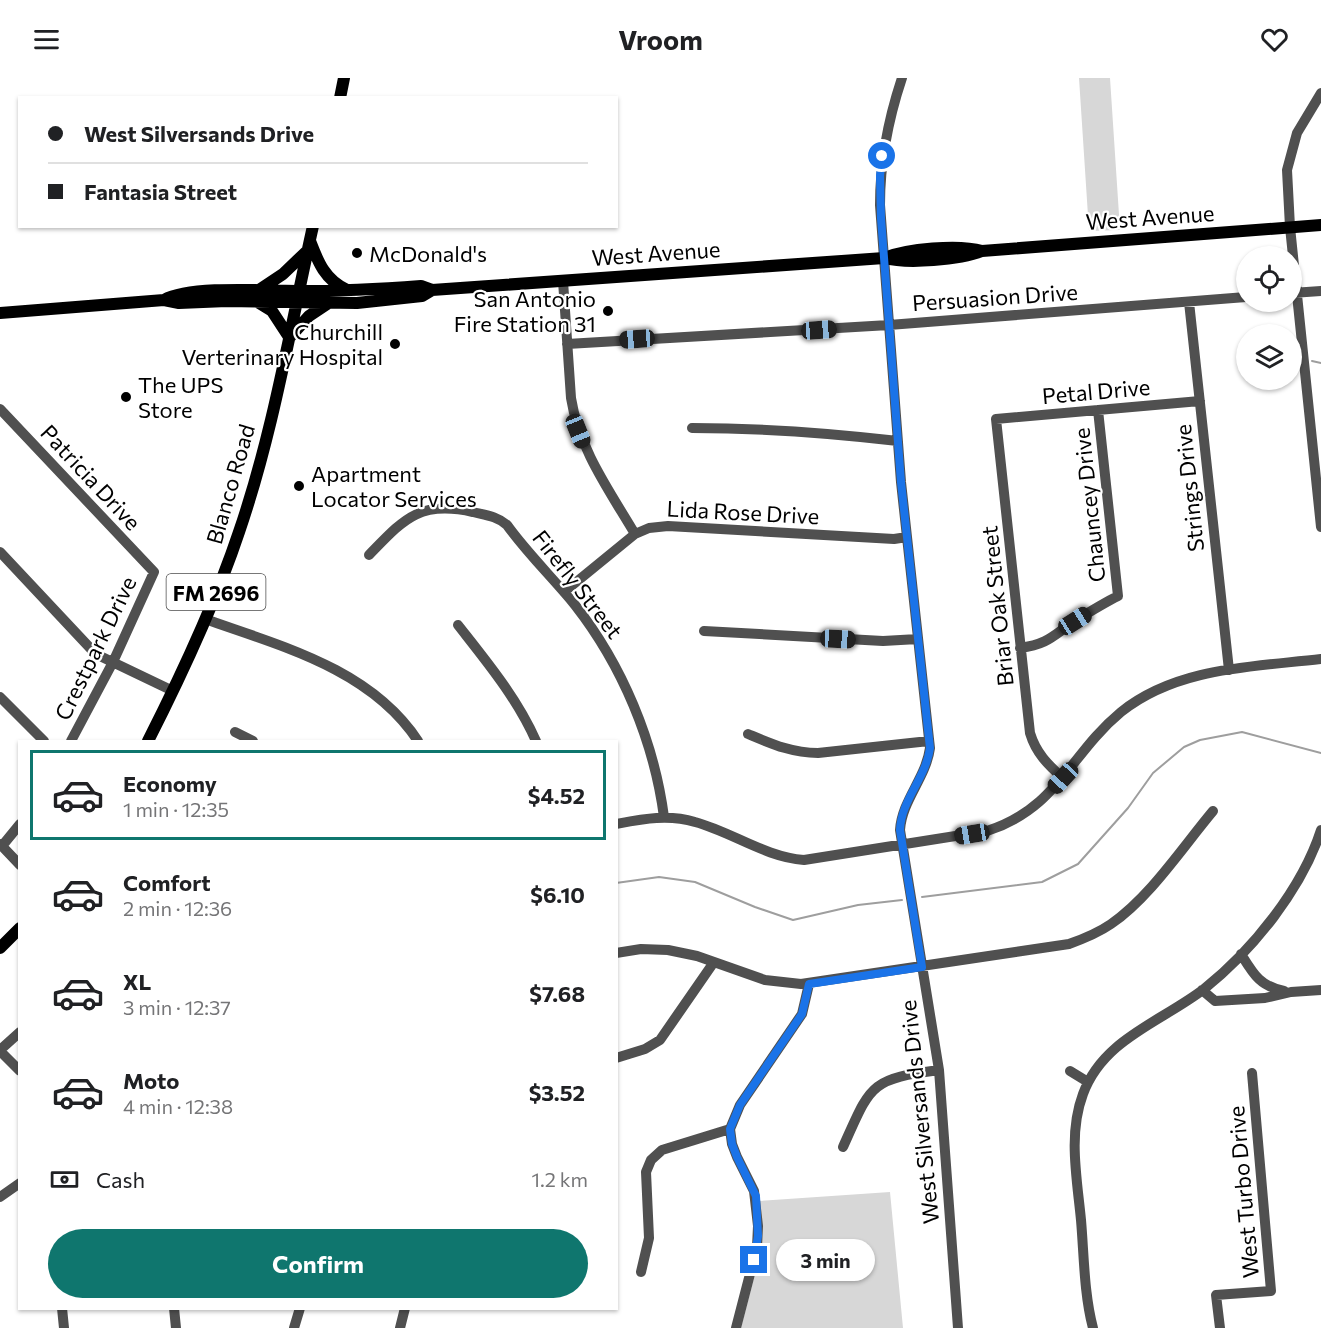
<!DOCTYPE html>
<meta charset="utf-8">
<style>
:root{--surface:#fff;--page:#f2f2f2;--text:#202124;--muted:#757577;--line:#e0e0e0;--accent:#0f766e}
body{margin:0;font-family:Commissioner,sans-serif;background:var(--page);color:var(--text);height:100vh;display:flex;flex-direction:column;font-size:22px;white-space:nowrap}
*{box-sizing:border-box;margin:0}
p{font-size:20px;color:var(--muted)}
.icon{flex:none;width:33px;height:33px;fill:none;stroke:currentColor;stroke-width:2;stroke-linecap:round;stroke-linejoin:round}
.map{position:relative;flex:1;overflow:hidden}
.panel{position:absolute;left:18px;top:662px;width:600px;height:570px;display:flex;flex-direction:column;background:var(--surface);border-radius:0px;box-shadow:0 2px 4px #0004}
.panel>*{flex:none}
.banner{position:absolute;left:18px;top:18px;width:600px;height:132px;border-radius:0px;box-shadow:0 2px 4px #0004;display:grid;align-content:center;height:132px;padding:0 30px;background:var(--surface)}
.fabs{position:absolute;left:1236px;top:168px;display:grid;gap:12px}
.fabs a{display:grid;place-items:center;width:66px;height:66px;border-radius:50%;background:var(--surface);box-shadow:0 2px 4px #0004;font-size:30px}
.end{position:absolute;width:27px;height:27px;margin:-14px;border:8px solid #1a73e8;background:#fff;box-shadow:0 0 0 3px #fff}
.from{border-radius:50%}
.bubble{position:absolute;height:42px;border-radius:21px;background:var(--surface);box-shadow:0 2px 4px #0004;font-size:20px;font-weight:700;line-height:42px;text-align:center}
.car{position:absolute;width:18px;height:36px;margin:-18px -9px;border-radius:8px;box-shadow:0 0 4px 2px #0007;background:linear-gradient(#222 24%,#8ab4d8 0 40%,#222 0 76%,#8ab4d8 0 86%,#222 0)}
.banner b{display:flex;align-items:center;gap:21px;height:57px;font-size:22px}
.banner b+b{border-top:2px solid var(--line)}
.banner i{width:15px;height:15px;background:var(--text)}
ul{padding:10px 0 0;list-style:none}
li{display:flex;align-items:center;gap:18px;height:90px;margin:0 12px 9px;padding:0 18px;border:3px solid transparent;border-radius:0px}
li div{flex:1}
li b{display:block;font-size:22px}
li em{font-style:normal;font-weight:700}
li.on{border-color:var(--accent)}
li>.icon{width:54px;height:54px;stroke-width:1.5}
.pay{display:flex;align-items:center;gap:15px;height:66px;padding:0 30px;font-size:22px}
.pay p{margin-inline-start:auto}
.primary-button{display:flex;gap:12px;margin-top:auto;padding:12px 30px}
.primary-button a{flex:1;height:69px;border-radius:36px;background:var(--accent);color:#fff;font-size:24px;font-weight:700;line-height:69px;text-align:center}
header{display:flex;justify-content:space-between;align-items:center;height:78px;padding:0 30px;background:var(--surface);font-size:27px;font-weight:700}
.map>svg:first-child{display:block}
.green{fill:#d7d7d7}
.lines{fill:none;stroke-linecap:round;stroke-linejoin:round}
.stream{stroke:#9e9e9e;stroke-width:2}
.minor{stroke:#505050;stroke-width:10}
.major{stroke:#000;stroke-width:12}
.route{stroke:#1a73e8;stroke-width:8}
.poi-dot{fill:#000;stroke:#fff;stroke-width:2}
.labels{text-anchor:middle;dominant-baseline:central;stroke-width:4.5;stroke-linejoin:round;paint-order:stroke}
.shield{fill:#fff;stroke:#4c4c4c;stroke-width:1.5}
.shield-label{font-size:21px;font-weight:bold;fill:#000}
.street-label{font-size:22px;fill:#000;stroke:#fff}
.poi-label{font-size:22px;fill:#000;stroke:#fff;text-anchor:start}
</style>
<header><svg class="icon" aria-label="menu" viewBox="0 0 24 24"><path d="M4 6h16M4 12h16M4 18h16"/></svg>Vroom<svg class="icon" aria-label="heart" viewBox="0 0 24 24"><path d="M12 20l-8-8c-3-5 5-10 8-4 3-6 11-1 8 4z"/></svg></header>
<div class="map">
<svg width="1321" height="1250" viewBox="0 0 1321 1250">
<rect width="100%" height="100%" fill="#fff"/>
<path class="green" d="M 1079,0 L 1110,0 L 1120,152 L 1089,153 Z
M 890,1114 L 903,1250 L 741,1250 L 759,1181 L 759,1123 Z"/>
<g class="lines">
<path class="stream" d="M 1312,283 L 1321,285
M 616,805 L 659,799 L 695,804 L 755,829 L 793,842 L 858,827 L 902,822
M 922,819 L 1042,804 L 1078,786 L 1128,730 L 1153,695 L 1184,669 L 1200,662 L 1242,654 L 1321,675"/>
<path class="minor" d="M 902,0 C 888,42 880,82 880,127 L 901,404 L 930,670 C 926,700 902,722 900,752 L 939,992 L 958,1250
M 1321,15 L 1297,55 L 1287,92 L 1290,149 L 1321,449
M 563,203 L 571,320 C 579,371 609,412 635,456
M 1292,215 L 1321,213
M 1189,224 L 1229,592
M 567,266 L 889,247 L 1246,219
M 0,331 L 154,494 L 113,584 L 71,663
M 692,350 C 760,350 830,355 898,363
M 0,474 L 91,571 L 102,579 L 173,613
M 369,477 C 404,441 419,422 473,434 C 485,437 497,438 507,447 C 527,475 553,500 575,527 C 622,587 654,663 664,739
M 564,514 L 635,456 L 649,450 L 668,448 L 894,461 L 907,459
M 205,541 C 281,568 371,591 418,663
M 458,547 C 487,584 517,620 536,663
M 704,553 L 883,563 L 918,561
M 1020,570 C 1050,566 1054,556 1078,541 C 1091,533 1104,525 1118,518 L 1098,332
M 0,619 L 44,663
M 235,654 L 253,663
M 748,656 C 772,666 792,675 818,675 L 929,663
M 1063,700 C 1048,687 1036,675 1030,655 L 996,341 L 1200,323
M 616,746 C 643,741 668,736 695,744 C 732,754 765,779 804,782 L 987,753 C 1058,730 1069,677 1121,634 C 1177,589 1253,589 1321,581
M 0,766 L 20,787
M 2,768 L 20,746
M 616,875 L 641,871 L 668,872 L 697,878 L 765,902 L 801,906 L 1069,866 C 1083,861 1098,855 1111,846 C 1150,819 1182,770 1213,733
M 1241,876 C 1254,897 1260,908 1284,913
M 1202,912 L 1215,923 L 1265,920 L 1291,914 L 1321,912
M 0,972 L 20,954
M 0,973 L 20,993
M 616,980 L 645,971 L 660,962 L 714,884
M 1070,993 L 1088,1004
M 843,1069 C 871,1007 869,1001 939,992
M 0,1119 L 20,1105
M 641,1194 L 649,1160 L 646,1094 L 651,1082 L 662,1072 L 730,1051
M 62,1230 L 64,1250
M 174,1230 L 176,1250
M 294,1250 L 300,1230
M 400,1250 L 405,1230
M 736,1250 L 757,1169 L 758,1148 L 754,1113 L 737,1079 L 732,1066 L 730,1051 L 740,1027 L 802,936 L 809,906
M 1093,1250 C 1084,1216 1084,1177 1081,1142 C 1077,1100 1068,1056 1083,1016 C 1103,961 1161,944 1204,911 C 1252,873 1302,811 1321,752
M 1220,1250 L 1216,1217 L 1271,1213 L 1252,995"/>
<path class="major" d="M 340,20 L 344,0
M 310,163 C 318,184 325,202 347,212
M 884,180 C 907,171 958,166 982,173
M 259,212 L 283,196 L 306,174
M 164,222 C 191,207 268,213 301,213 C 341,213 381,211 421,208 L 432,212 L 884,180 C 908,186 959,182 982,173 L 1321,147
M 259,225 L 272,233 L 289,259
M 0,235 L 164,222 L 179,225 L 227,223 L 357,225 L 422,218 L 432,212
M 290,259 L 309,238 L 327,226
M 148,663 C 182,596 215,526 239,454 C 273,355 290,251 313,148
M 0,870 L 20,850"/>
</g>
<g class="lines">
<path class="route" d="M 754,1182 L 758,1158 L 756,1118 L 737,1079 L 732,1066 L 730,1051 L 740,1027 L 802,936 L 809,906 L 922,889 L 900,752 C 901,722 926,700 930,670 L 901,404 L 881,140 L 880,98 L 882,78"/>
</g>
<g class="poi-dot">
<circle cx="357" cy="175" r="6"/>
<circle cx="608" cy="233" r="6"/>
<circle cx="395" cy="266" r="6"/>
<circle cx="126" cy="319" r="6"/>
<circle cx="299" cy="408" r="6"/>
</g>
<g class="labels">
<rect class="shield" x="166.5" y="496" width="99" height="36" rx="4.5"/>
<g class="shield-label">
<text x="216" y="514">FM 2696</text>
</g>
<g class="street-label">
<text transform="translate(1150 139) rotate(-4)">West Avenue</text>
<text transform="translate(656 175) rotate(-4)">West Avenue</text>
<text transform="translate(995 219) rotate(-4)">Persuasion Drive</text>
<text transform="translate(1096 313) rotate(-5)">Petal Drive</text>
<text transform="translate(91 399) rotate(47)">Patricia Drive</text>
<text transform="translate(230 406) rotate(-74)">Blanco Road</text>
<text transform="translate(1189 410) rotate(-96)">Strings Drive</text>
<text transform="translate(1089 427) rotate(-96)">Chauncey Drive</text>
<text transform="translate(743 434) rotate(3)">Lida Rose Drive</text>
<text transform="translate(578 506) rotate(52)">Firefly Street</text>
<text transform="translate(997 528) rotate(-96)">Briar Oak Street</text>
<text transform="translate(95 570) rotate(-64)">Crestpark Drive</text>
<text transform="translate(919 1034) rotate(-96)">West Silversands Drive</text>
<text transform="translate(1243 1114) rotate(-95)">West Turbo Drive</text>
</g>
<g class="poi-label">
<text x="369" y="175">McDonald's</text>
<text x="596" y="220" text-anchor="end">San Antonio<tspan x="596" dy="25">Fire Station 31</tspan></text>
<text x="383" y="253" text-anchor="end">Churchill<tspan x="383" dy="25">Verterinary Hospital</tspan></text>
<text x="138" y="306">The UPS<tspan x="138" dy="25">Store</tspan></text>
<text x="311" y="395">Apartment<tspan x="311" dy="25">Locator Services</tspan></text>
</g>
</g>
</svg>
<div class="fabs">
<a><svg class="icon" aria-label="locate" viewBox="0 0 24 24"><circle cx="12" cy="12" r="6"/><path d="M12 2v4M12 18v4M2 12h4M18 12h4"/></svg></a>
<a><svg class="icon" aria-label="layers" viewBox="0 0 24 24"><path d="M12 4l9 5-9 5-9-5zM3 14l9 5 9-5"/></svg></a>
</div>
<i class="end from" style="left:882px;top:78px"></i>
<i class="end" style="left:754px;top:1182px"></i>
<div class="bubble" style="left:776px;top:1161px;width:99px">3 min</div>
<i class="car" style="left:819px;top:252px;rotate:86deg"></i>
<i class="car" style="left:637px;top:261px;rotate:266deg"></i>
<i class="car" style="left:578px;top:353px;rotate:158deg"></i>
<i class="car" style="left:1075px;top:543px;rotate:58deg"></i>
<i class="car" style="left:838px;top:561px;rotate:93deg"></i>
<i class="car" style="left:1063px;top:700px;rotate:223deg"></i>
<i class="car" style="left:972px;top:756px;rotate:261deg"></i>
<div class="banner">
<b><i class="from"></i>West Silversands Drive</b>
<b><i></i>Fantasia Street</b>
</div>
<section class="panel">
<ul>
<li class="on"><svg class="icon" aria-label="car" viewBox="0 0 24 24"><path d="M5 17H2v-5l4-1 3-4h7l3 4 3 1v5h-3M9 17h6M6 11h13"/><circle cx="7" cy="17" r="2"/><circle cx="17" cy="17" r="2"/></svg><div><b>Economy</b><p>1 min · 12:35</p></div><em>$4.52</em></li>
<li><svg class="icon" aria-label="car" viewBox="0 0 24 24"><path d="M5 17H2v-5l4-1 3-4h7l3 4 3 1v5h-3M9 17h6M6 11h13"/><circle cx="7" cy="17" r="2"/><circle cx="17" cy="17" r="2"/></svg><div><b>Comfort</b><p>2 min · 12:36</p></div><em>$6.10</em></li>
<li><svg class="icon" aria-label="car" viewBox="0 0 24 24"><path d="M5 17H2v-5l4-1 3-4h7l3 4 3 1v5h-3M9 17h6M6 11h13"/><circle cx="7" cy="17" r="2"/><circle cx="17" cy="17" r="2"/></svg><div><b>XL</b><p>3 min · 12:37</p></div><em>$7.68</em></li>
<li><svg class="icon" aria-label="car" viewBox="0 0 24 24"><path d="M5 17H2v-5l4-1 3-4h7l3 4 3 1v5h-3M9 17h6M6 11h13"/><circle cx="7" cy="17" r="2"/><circle cx="17" cy="17" r="2"/></svg><div><b>Moto</b><p>4 min · 12:38</p></div><em>$3.52</em></li>
</ul>
<div class="pay"><svg class="icon" aria-label="cash" viewBox="0 0 24 24"><path d="M3 7h18v10H3z"/><circle cx="12" cy="12" r="2"/></svg>Cash<p>1.2 km</p></div>
<div class="primary-button"><a>Confirm</a></div>
</section>
</div>
